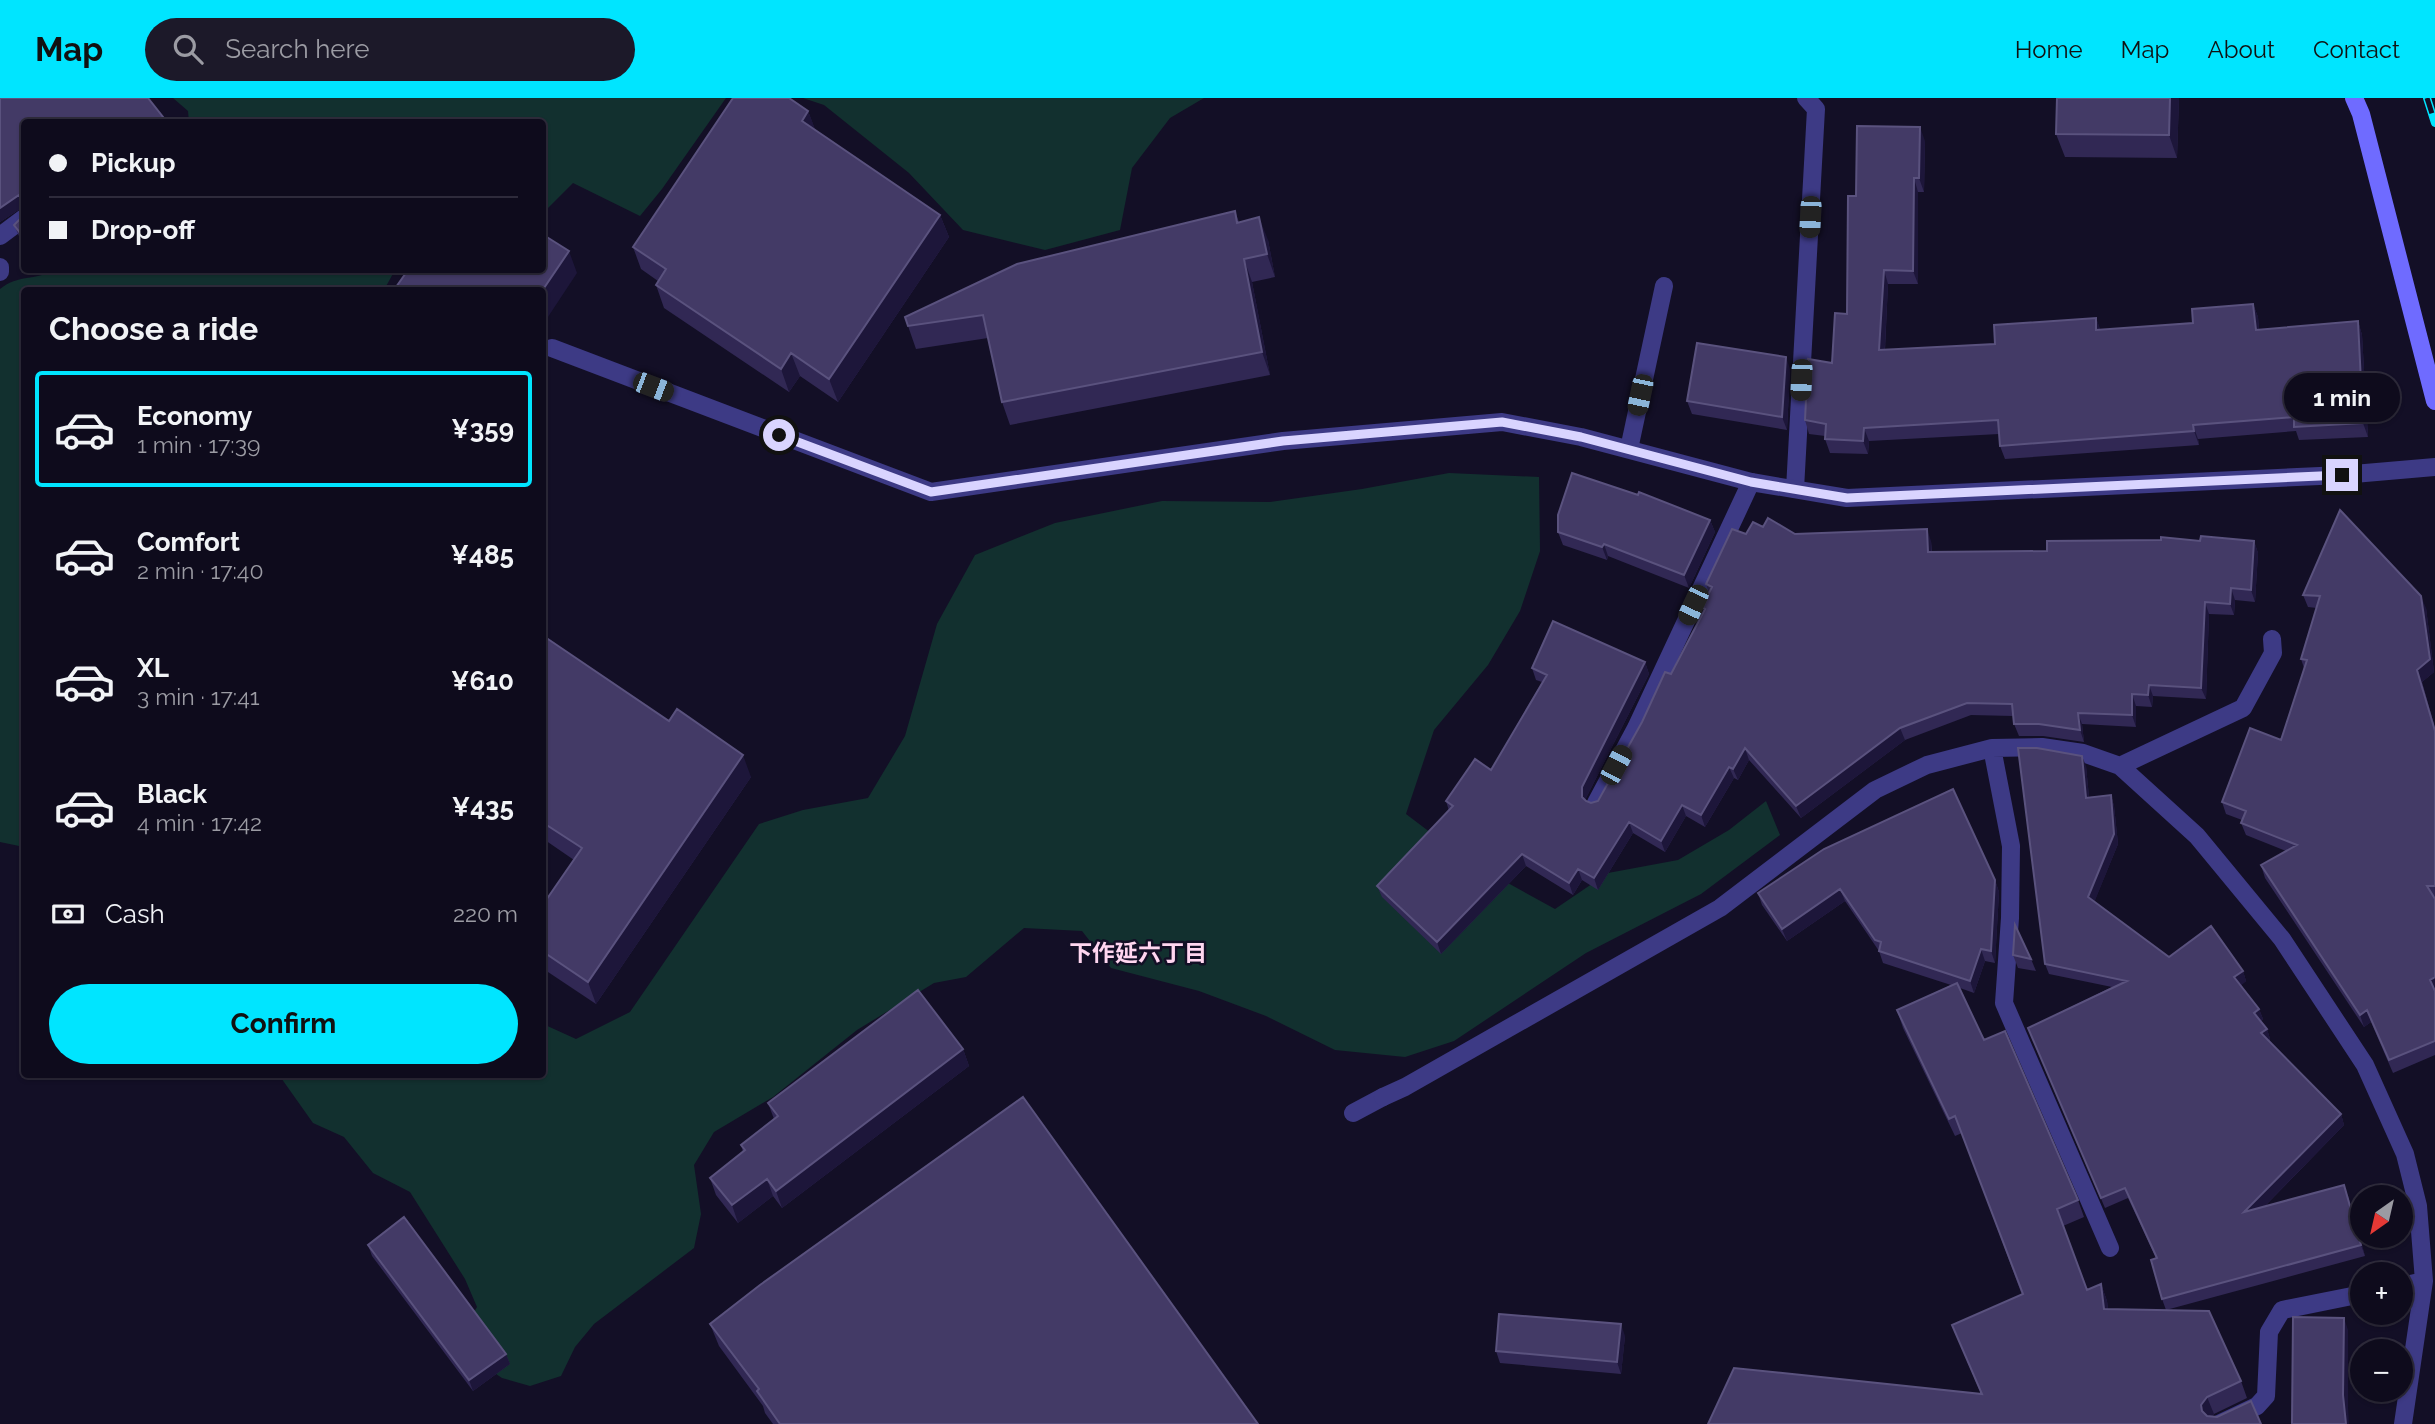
<!DOCTYPE html>
<meta charset="utf-8">
<style>
:root{--surface:#0e0b1c;--page:#1c1929;--text:#f1f3f6;--muted:#9b9ba3;--line:#2e2b3b;--accent:#00e5ff}
body{margin:0;font-family:Raleway,"Noto Sans JP",sans-serif;background:var(--page);color:var(--text);height:100vh;display:flex;flex-direction:column;font-size:26px;white-space:nowrap}
*{box-sizing:border-box;margin:0}
p{font-size:23px;color:var(--muted)}
.icon{flex:none;width:38px;height:38px;fill:none;stroke:currentColor;stroke-width:2;stroke-linecap:round;stroke-linejoin:round}
.map{position:relative;flex:1;overflow:hidden}
.details{position:absolute;left:21px;top:189px;width:525px;height:791px;display:flex;flex-direction:column;background:var(--surface);border-radius:7px;box-shadow:0 2px 5px #0004,0 0 0 2px var(--line)}
.details>*{flex:none}
.hud{position:absolute;left:21px;top:21px;width:525px;height:154px;border-radius:7px;box-shadow:0 2px 5px #0004,0 0 0 2px var(--line);display:grid;align-content:center;height:154px;padding:0 28px;background:var(--surface)}
.needle{width:46px;rotate:214deg}
.fabs{position:absolute;left:2350px;top:1087px;display:grid;gap:14px}
.fabs a{display:grid;place-items:center;width:63px;height:63px;border-radius:50%;background:var(--surface);box-shadow:0 2px 5px #0004,0 0 0 2px var(--line);font-size:35px}
.end{position:absolute;width:32px;height:32px;margin:-16px;border:9px solid #d9d4ff;background:#111;box-shadow:0 0 0 4px #111}
.from{border-radius:50%}
.bubble{position:absolute;height:49px;border-radius:24px;background:var(--surface);box-shadow:0 2px 5px #0004,0 0 0 2px var(--line);font-size:23px;font-weight:700;line-height:49px;text-align:center}
.car{position:absolute;width:21px;height:42px;margin:-21px -10px;border-radius:9px;box-shadow:0 0 5px 2px #0007;background:linear-gradient(#222 24%,#8ab4d8 0 40%,#222 0 76%,#8ab4d8 0 86%,#222 0)}
.hud b{display:flex;align-items:center;gap:24px;height:66px;font-size:26px}
.hud b+b{border-top:2px solid var(--line)}
.hud i{width:18px;height:18px;background:var(--text)}
ul{padding:0;list-style:none}
li{display:flex;align-items:center;gap:21px;height:116px;margin:0 14px 10px;padding:0 14px;border:4px solid transparent;border-radius:7px}
li div{flex:1}
li b{display:block;font-size:26px}
li em{font-style:normal;font-weight:700}
li.current{border-color:var(--accent)}
li>.icon{width:63px;height:63px;stroke-width:1.5}
h2{padding:0 28px;font-size:32px;line-height:84px}
.pay{display:flex;align-items:center;gap:18px;height:77px;padding:0 28px;font-size:26px}
.pay p{margin-inline-start:auto}
.action{display:flex;gap:14px;margin-top:auto;padding:14px 28px}
.action a{flex:1;height:80px;border-radius:42px;background:var(--accent);color:#111;font-size:28px;font-weight:700;line-height:80px;text-align:center}
header{display:flex;align-items:center;gap:42px;box-sizing:border-box;height:98px;padding:0 35px;background:var(--accent);color:#111}
header strong{font-size:33px}
nav{display:flex;gap:38px;margin-inline-start:auto;font-size:24px}
.search{width:490px;height:63px;background:var(--page);display:flex;align-items:center;gap:18px;box-sizing:border-box;padding:0 24px;border-radius:38px;color:var(--muted);font-size:26px}
.map>svg:first-child{display:block}
.green{fill:#12302f}
.lines{fill:none;stroke-linecap:round;stroke-linejoin:round}
.lane{stroke:#3d3a85;stroke-width:18}
.street{stroke:#3d3a85;stroke-width:18}
.secondary{stroke:#6f6bff;stroke-width:18}
.rail-casing{stroke:#00e5ff;stroke-width:8}
.rail{stroke:#130f26;stroke-width:5;stroke-dasharray:16;stroke-linecap:butt}
.wall{fill:#312854}
.shaded-wall{fill:#1d163a}
.building{fill:#433a66;stroke:#5a527e;stroke-width:2}
.route{stroke:#d9d4ff;stroke-width:9}
.labels{text-anchor:middle;dominant-baseline:central;stroke-width:5;stroke-linejoin:round;paint-order:stroke}
.neighbourhood-label{font-size:23px;font-weight:bold;fill:#ffd6f0;stroke:#130f26}
</style>
<header>
<strong>Map</strong>
<div class="search"><svg class="icon" aria-label="search" viewBox="0 0 24 24"><circle cx="10" cy="10" r="6"/><path d="M15 15l6 6"/></svg>Search here</div>
<nav><a>Home</a><a>Map</a><a>About</a><a>Contact</a></nav>
</header>
<div class="map">
<svg width="2435" height="1326" viewBox="0 0 2435 1326">
<rect width="100%" height="100%" fill="#130f26"/>
<path class="green" d="M 173,0 L 726,0 L 662,91 L 640,118 L 573,85 L 543,115 L 542,24 L 189,24 L 188,13 Z
M 803,0 L 1204,0 L 1170,20 L 1132,70 L 1120,132 L 1045,152 L 963,132 L 909,75 L 824,7 Z
M 55,172 L 395,172 L 384,192 L 24,192 L 24,749 L 0,744 L 0,191 C 19,176 34,183 55,172 Z
M 1449,375 L 1539,379 L 1540,453 L 1520,513 L 1488,567 L 1434,632 L 1406,716 L 1468,763 L 1555,811 L 1608,775 L 1678,762 L 1729,732 L 1766,703 L 1780,737 L 1701,796 L 1586,855 L 1454,943 L 1405,959 L 1335,952 L 1266,918 L 1199,893 L 1111,870 L 1082,833 L 1024,830 L 966,879 L 934,885 L 857,932 L 773,999 L 714,1034 L 694,1067 L 701,1116 L 694,1150 L 594,1226 L 575,1249 L 561,1278 L 530,1288 L 502,1280 L 475,1262 L 463,1232 L 477,1209 L 465,1181 L 410,1094 L 373,1075 L 344,1039 L 313,1025 L 279,977 L 542,976 L 543,926 L 576,941 L 630,914 L 759,726 L 803,712 L 868,700 L 905,638 L 937,526 L 975,457 L 1055,425 L 1162,403 L 1270,404 L 1362,391 Z"/>
<g class="lines">
<path class="lane" d="M 0,138 L 24,120
M 1629,351 L 1664,188
M 1795,391 L 1816,11 L 1806,0
M 1596,705 L 1636,630 L 1751,384
M 1353,1015 L 1383,999"/>
<path class="street" d="M 0,169 L 0,174
M 552,250 L 931,394 L 1283,343 L 1502,324 L 1581,339 L 1751,384 L 1847,400 L 2342,377 L 2435,369
M 1992,650 L 2011,748 L 2010,820 L 2004,905 L 2110,1150
M 2120,668 L 2243,610 L 2273,555 L 2272,541
M 1383,999 L 1405,989 L 1720,810 L 1875,692 L 1927,667 L 1992,650 L 2042,649 L 2083,655 L 2120,668 L 2197,738 L 2282,841 L 2365,967 L 2405,1056 L 2418,1108 L 2424,1183 L 2403,1326
M 2401,1188 L 2424,1183
M 2219,1326 L 2257,1308 L 2266,1298 L 2269,1234 L 2282,1212 L 2362,1196"/>
<path class="secondary" d="M 2354,0 L 2361,16 L 2435,303"/>
<g class="rail-casing">
<path id="rail" d="M 2427,0 L 2435,25"/>
</g>
<use href="#rail" class="rail"/>
</g>
<path class="wall" d="M 0,0 L 24,24 L 24,109 L 23,109 L 0,124 Z
M 2179,0 L 2177,60 L 2065,59 L 2056,36 Z
M 808,13 L 815,32 L 940,117 L 949,139 L 838,304 L 800,278 L 789,294 L 664,210 L 656,187 L 658,183 L 641,171 L 633,149 Z
M 1925,43 L 1924,94 L 1918,94 L 1918,186 L 1888,186 L 1885,252 L 1995,246 L 2096,220 L 2100,232 L 2193,225 L 2253,206 L 2258,219 L 2259,232 L 2358,223 L 2362,237 L 2368,339 L 2299,342 L 2296,333 L 2198,341 L 2199,347 L 2005,361 L 2000,348 L 1999,336 L 1869,343 L 1868,356 L 1830,355 L 1825,341 L 1825,338 L 1809,336 L 1805,322 L 1832,265 L 1847,216 L 1856,98 Z
M 1235,113 L 1239,124 L 1268,142 L 1275,179 L 1252,184 L 1270,277 L 1010,327 L 1002,304 L 988,240 L 916,251 L 908,228 Z
M 24,117 L 24,146 L 19,138 L 14,127 Z
M 1790,271 L 1787,332 L 1692,316 L 1687,303 Z
M 1710,422 L 1715,434 L 1689,490 L 1608,458 L 1607,462 L 1563,447 L 1558,434 Z
M 1763,429 L 1795,436 L 1931,443 L 1932,454 L 2047,453 L 2200,443 L 2254,443 L 2258,455 L 2255,504 L 2235,502 L 2234,517 L 2209,516 L 2206,601 L 2153,598 L 2152,609 L 2136,608 L 2136,629 L 2082,626 L 2084,644 L 2043,638 L 2019,638 L 2014,626 L 2013,618 L 1971,617 L 1905,642 L 1801,720 L 1749,662 L 1738,682 L 1734,680 L 1705,729 L 1686,718 L 1665,754 L 1633,735 L 1598,792 L 1582,782 L 1573,797 L 1526,768 L 1441,856 L 1382,799 L 1377,788 L 1449,713 L 1446,703 L 1491,672 L 1542,584 L 1536,582 L 1532,570 L 1645,564 L 1649,576 L 1586,700 L 1586,703 L 1591,705 L 1598,703 L 1671,576 L 1704,513 L 1702,509 L 1709,495 L 1706,486 L 1746,436 Z
M 2303,497 L 2426,510 L 2434,574 L 2422,584 L 2435,630 L 2435,957 L 2393,975 L 2371,924 L 2364,929 L 2265,780 L 2261,767 L 2286,753 L 2246,737 L 2241,725 L 2242,722 L 2226,716 L 2222,704 L 2281,642 L 2304,570 L 2301,561 L 2317,510 L 2308,509 Z
M 542,537 L 751,679 L 596,906 L 542,870 L 542,808 L 574,762 L 542,740 Z
M 2086,668 L 2089,699 L 2111,697 L 2114,708 L 2118,746 L 2094,804 L 2169,859 L 2243,873 L 2246,883 L 2241,887 L 2259,911 L 2263,921 L 2261,923 L 2267,931 L 2270,941 L 2269,943 L 2341,1016 L 2344,1027 L 2264,1109 L 2348,1098 L 2365,1158 L 2166,1212 L 2162,1201 L 2156,1160 L 2128,1100 L 2105,1110 L 2028,930 L 2112,889 L 2049,876 L 2045,866 Z
M 1995,782 L 1999,794 L 1995,865 L 1985,863 L 1974,895 L 1960,890 L 1984,942 L 2078,1102 L 2084,1119 L 2063,1128 L 2087,1192 L 2101,1186 L 2107,1203 L 2108,1211 L 2241,1283 L 2247,1300 L 2214,1316 L 2212,1319 L 2261,1326 L 1981,1296 L 1952,1227 L 2022,1197 L 1962,1035 L 1955,1038 L 1903,930 L 1897,912 L 1951,887 L 1883,865 L 1879,853 L 1845,803 L 1787,843 L 1762,807 L 1758,795 Z
M 2013,857 L 2031,861 L 2036,873 L 2018,870 Z
M 963,951 L 969,968 L 782,1110 L 773,1098 L 738,1125 L 716,1097 L 710,1080 L 743,1054 L 741,1047 L 774,1021 L 768,1005 Z
M 368,1147 L 506,1256 L 510,1266 L 473,1293 L 372,1158 Z
M 710,1226 L 1258,1326 L 773,1326 L 765,1315 L 763,1308 L 719,1248 Z
M 1625,1238 L 1621,1276 L 1500,1265 L 1496,1253 Z"/>
<path class="shaded-wall" d="M 2170,0 L 2179,0 L 2177,60 L 2169,37 Z
M 808,13 L 817,36 L 802,23 Z
M 1920,29 L 1925,43 L 1924,94 L 1919,80 Z
M 1914,80 L 1918,94 L 1918,186 L 1913,173 Z
M 19,97 L 23,109 L 0,124 L 0,110 Z
M 940,117 L 949,139 L 838,304 L 829,281 Z
M 1259,119 L 1268,142 L 1275,179 L 1267,156 Z
M 569,153 L 577,175 L 542,228 L 542,193 Z
M 1244,161 L 1252,184 L 1270,277 L 1262,254 Z
M 1884,172 L 1888,186 L 1884,266 L 1879,252 Z
M 2253,206 L 2258,219 L 2260,246 L 2256,232 Z
M 2096,220 L 2101,233 L 2096,232 Z
M 2358,223 L 2362,237 L 2368,339 L 2363,325 Z
M 791,255 L 800,278 L 789,294 L 781,271 Z
M 1786,259 L 1790,271 L 1787,332 L 1782,319 Z
M 2193,327 L 2198,341 L 2199,347 L 2194,333 Z
M 1864,330 L 1869,343 L 1868,356 L 1863,343 Z
M 1710,422 L 1715,434 L 1689,490 L 1684,477 Z
M 1927,431 L 1931,443 L 1932,465 L 1928,454 Z
M 2254,443 L 2258,455 L 2255,504 L 2251,492 Z
M 1604,446 L 1608,458 L 1607,462 L 1602,449 Z
M 2231,490 L 2235,502 L 2234,517 L 2230,506 Z
M 2421,498 L 2426,510 L 2434,574 L 2422,584 L 2435,633 L 2417,572 Z
M 2205,504 L 2209,516 L 2206,601 L 2201,590 Z
M 1645,564 L 1649,576 L 1586,700 L 1586,710 L 1582,699 L 1582,689 Z
M 2149,587 L 2153,598 L 2152,609 L 2148,597 Z
M 2132,596 L 2136,608 L 2136,629 L 2132,617 Z
M 2078,615 L 2082,626 L 2084,644 L 2080,632 Z
M 1900,630 L 1905,642 L 1801,720 L 1796,708 Z
M 1745,650 L 1749,662 L 1738,682 L 1733,671 Z
M 743,657 L 751,679 L 596,906 L 588,884 Z
M 2082,658 L 2086,668 L 2090,710 L 2086,700 Z
M 1729,669 L 1734,680 L 1705,729 L 1701,717 Z
M 2111,697 L 2114,708 L 2118,746 L 2092,810 L 2088,799 Z
M 1682,707 L 1686,718 L 1665,754 L 1661,743 Z
M 1629,724 L 1633,735 L 1598,792 L 1594,780 Z
M 1522,756 L 1526,768 L 1441,856 L 1437,844 Z
M 1578,771 L 1582,782 L 1573,797 L 1569,785 Z
M 1995,782 L 1999,794 L 1995,865 L 1991,853 Z
M 1840,791 L 1845,803 L 1787,843 L 1782,831 Z
M 1981,851 L 1985,863 L 1974,895 L 1970,883 Z
M 2243,873 L 2246,883 L 2238,890 L 2234,879 Z
M 2435,879 L 2435,894 L 2430,882 Z
M 2259,911 L 2263,921 L 2258,925 L 2254,915 Z
M 2367,912 L 2371,924 L 2364,929 L 2360,917 Z
M 2267,931 L 2270,941 L 2265,946 L 2261,935 Z
M 963,951 L 969,968 L 782,1110 L 776,1093 Z
M 2341,1016 L 2344,1027 L 2248,1125 L 2244,1114 Z
M 767,1081 L 773,1098 L 738,1125 L 732,1107 Z
M 2344,1087 L 2348,1098 L 2365,1158 L 2361,1147 Z
M 2101,1186 L 2107,1203 L 2110,1229 L 2104,1211 Z
M 2344,1220 L 2348,1232 L 2348,1309 L 2349,1326 L 2346,1326 L 2343,1297 Z
M 1621,1226 L 1625,1238 L 1621,1276 L 1617,1264 Z
M 506,1256 L 510,1266 L 473,1293 L 469,1282 Z
M 2207,1299 L 2214,1316 L 2208,1324 L 2202,1313 L 2201,1307 Z"/>
<path class="building" d="M 0,0 L 148,0 L 167,24 L 24,24 L 24,100 L 19,97 L 0,110 Z
M 733,0 L 789,0 L 808,13 L 802,23 L 940,117 L 829,281 L 791,255 L 781,271 L 656,187 L 666,171 L 633,149 Z
M 2057,0 L 2170,0 L 2169,37 L 2056,36 Z
M 1857,28 L 1920,29 L 1919,80 L 1914,80 L 1913,173 L 1884,172 L 1879,252 L 1995,246 L 1994,227 L 2096,220 L 2096,232 L 2193,225 L 2192,211 L 2253,206 L 2256,232 L 2358,223 L 2363,325 L 2294,329 L 2294,319 L 2193,327 L 2194,333 L 2000,348 L 1998,322 L 1864,330 L 1863,343 L 1825,341 L 1826,326 L 1805,322 L 1808,261 L 1832,265 L 1835,215 L 1847,216 L 1848,98 L 1856,98 Z
M 1235,113 L 1237,125 L 1259,119 L 1267,156 L 1244,161 L 1262,254 L 1002,304 L 983,217 L 908,228 L 905,219 L 1017,166 Z
M 24,117 L 24,140 L 14,127 Z
M 542,136 L 569,153 L 542,193 L 542,192 L 394,192 L 408,172 L 542,172 Z
M 1697,245 L 1786,259 L 1782,319 L 1687,303 Z
M 1572,375 L 1638,397 L 1639,394 L 1710,422 L 1684,477 L 1604,446 L 1602,449 L 1558,434 L 1558,417 Z
M 2340,412 L 2421,498 L 2430,561 L 2417,572 L 2435,633 L 2435,788 L 2427,788 L 2435,801 L 2435,879 L 2430,882 L 2435,893 L 2435,943 L 2389,962 L 2367,912 L 2360,917 L 2261,767 L 2297,747 L 2241,725 L 2246,713 L 2222,704 L 2250,630 L 2281,642 L 2307,562 L 2301,561 L 2320,498 L 2303,497 Z
M 1768,420 L 1795,436 L 1927,431 L 1928,454 L 2047,453 L 2047,443 L 2161,442 L 2161,439 L 2200,443 L 2201,438 L 2254,443 L 2251,492 L 2231,490 L 2230,506 L 2205,504 L 2201,590 L 2149,587 L 2148,597 L 2132,596 L 2132,617 L 2078,615 L 2080,632 L 2039,626 L 2014,626 L 2012,606 L 1967,605 L 1900,630 L 1796,708 L 1745,650 L 1733,671 L 1729,669 L 1701,717 L 1682,707 L 1661,743 L 1629,724 L 1594,780 L 1578,771 L 1569,785 L 1522,756 L 1437,844 L 1377,788 L 1453,708 L 1446,703 L 1475,661 L 1491,672 L 1547,577 L 1532,570 L 1553,523 L 1645,564 L 1582,689 L 1582,699 L 1586,703 L 1591,705 L 1598,703 L 1642,624 L 1665,574 L 1671,576 L 1705,511 L 1702,509 L 1712,489 L 1706,486 L 1732,431 L 1746,436 L 1753,424 L 1763,429 Z
M 542,537 L 669,623 L 677,611 L 743,657 L 588,884 L 542,853 L 542,808 L 582,750 L 542,724 Z
M 2018,650 L 2037,650 L 2082,658 L 2086,700 L 2111,697 L 2114,736 L 2088,799 L 2169,859 L 2211,828 L 2243,873 L 2234,879 L 2259,911 L 2254,915 L 2267,931 L 2261,935 L 2341,1016 L 2244,1114 L 2344,1087 L 2361,1147 L 2162,1201 L 2151,1162 L 2157,1160 L 2125,1090 L 2101,1100 L 2028,930 L 2127,883 L 2045,866 Z
M 1953,691 L 1995,782 L 1991,853 L 1981,851 L 1970,883 L 1879,853 L 1881,844 L 1875,842 L 1840,791 L 1782,831 L 1758,795 L 1824,751 Z
M 2015,827 L 2031,861 L 2013,857 Z
M 1957,885 L 1984,942 L 2005,933 L 2078,1102 L 2057,1111 L 2087,1192 L 2101,1186 L 2104,1211 L 2209,1213 L 2241,1283 L 2207,1299 L 2201,1307 L 2202,1313 L 2207,1318 L 2217,1319 L 2251,1303 L 2261,1326 L 1708,1326 L 1734,1270 L 1982,1296 L 1952,1227 L 2023,1196 L 1955,1018 L 1949,1021 L 1897,912 Z
M 918,892 L 963,951 L 776,1093 L 767,1081 L 732,1107 L 710,1080 L 745,1052 L 741,1047 L 778,1018 L 768,1005 Z
M 1023,999 L 1258,1326 L 780,1326 L 757,1293 L 759,1291 L 710,1226 L 760,1187 Z
M 404,1119 L 506,1256 L 469,1282 L 368,1147 Z
M 1499,1216 L 1621,1226 L 1617,1264 L 1496,1253 Z
M 2293,1219 L 2344,1220 L 2343,1297 L 2346,1326 L 2292,1326 Z"/>
<g class="lines">
<path class="route" d="M 779,337 L 931,394 L 1283,343 L 1502,324 L 1581,339 L 1751,384 L 1847,400 L 2342,377"/>
</g>
<g class="labels">
<g class="neighbourhood-label">
<text x="1138" y="854">下作延六丁目</text>
</g>
</g>
</svg>
<div class="fabs">
<a><svg class="needle" viewBox="-14 -14 28 28"><path d="M0-13l5 13h-10z" fill="#e53935"/><path d="M0 13l5-13h-10z" fill="#9b9ba3"/></svg></a>
<a>+</a>
<a>−</a>
</div>
<i class="end from" style="left:779px;top:337px"></i>
<i class="end" style="left:2342px;top:377px"></i>
<div class="bubble" style="left:2284px;top:275px;width:116px">1 min</div>
<i class="car" style="left:1810px;top:119px;rotate:183deg"></i>
<i class="car" style="left:1801px;top:282px;rotate:183deg"></i>
<i class="car" style="left:653px;top:289px;rotate:111deg"></i>
<i class="car" style="left:1640px;top:297px;rotate:192deg"></i>
<i class="car" style="left:1693px;top:507px;rotate:205deg"></i>
<i class="car" style="left:1616px;top:667px;rotate:28deg"></i>
<div class="hud">
<b><i class="from"></i>Pickup</b>
<b><i></i>Drop-off</b>
</div>
<section class="details">
<h2>Choose a ride</h2>
<ul>
<li class="current"><svg class="icon" aria-label="car" viewBox="0 0 24 24"><path d="M5 17H2v-5l4-1 3-4h7l3 4 3 1v5h-3M9 17h6M6 11h13"/><circle cx="7" cy="17" r="2"/><circle cx="17" cy="17" r="2"/></svg><div><b>Economy</b><p>1 min · 17:39</p></div><em>¥359</em></li>
<li><svg class="icon" aria-label="car" viewBox="0 0 24 24"><path d="M5 17H2v-5l4-1 3-4h7l3 4 3 1v5h-3M9 17h6M6 11h13"/><circle cx="7" cy="17" r="2"/><circle cx="17" cy="17" r="2"/></svg><div><b>Comfort</b><p>2 min · 17:40</p></div><em>¥485</em></li>
<li><svg class="icon" aria-label="car" viewBox="0 0 24 24"><path d="M5 17H2v-5l4-1 3-4h7l3 4 3 1v5h-3M9 17h6M6 11h13"/><circle cx="7" cy="17" r="2"/><circle cx="17" cy="17" r="2"/></svg><div><b>XL</b><p>3 min · 17:41</p></div><em>¥610</em></li>
<li><svg class="icon" aria-label="car" viewBox="0 0 24 24"><path d="M5 17H2v-5l4-1 3-4h7l3 4 3 1v5h-3M9 17h6M6 11h13"/><circle cx="7" cy="17" r="2"/><circle cx="17" cy="17" r="2"/></svg><div><b>Black</b><p>4 min · 17:42</p></div><em>¥435</em></li>
</ul>
<div class="pay"><svg class="icon" aria-label="cash" viewBox="0 0 24 24"><path d="M3 7h18v10H3z"/><circle cx="12" cy="12" r="2"/></svg>Cash<p>220 m</p></div>
<div class="action"><a>Confirm</a></div>
</section>
</div>
